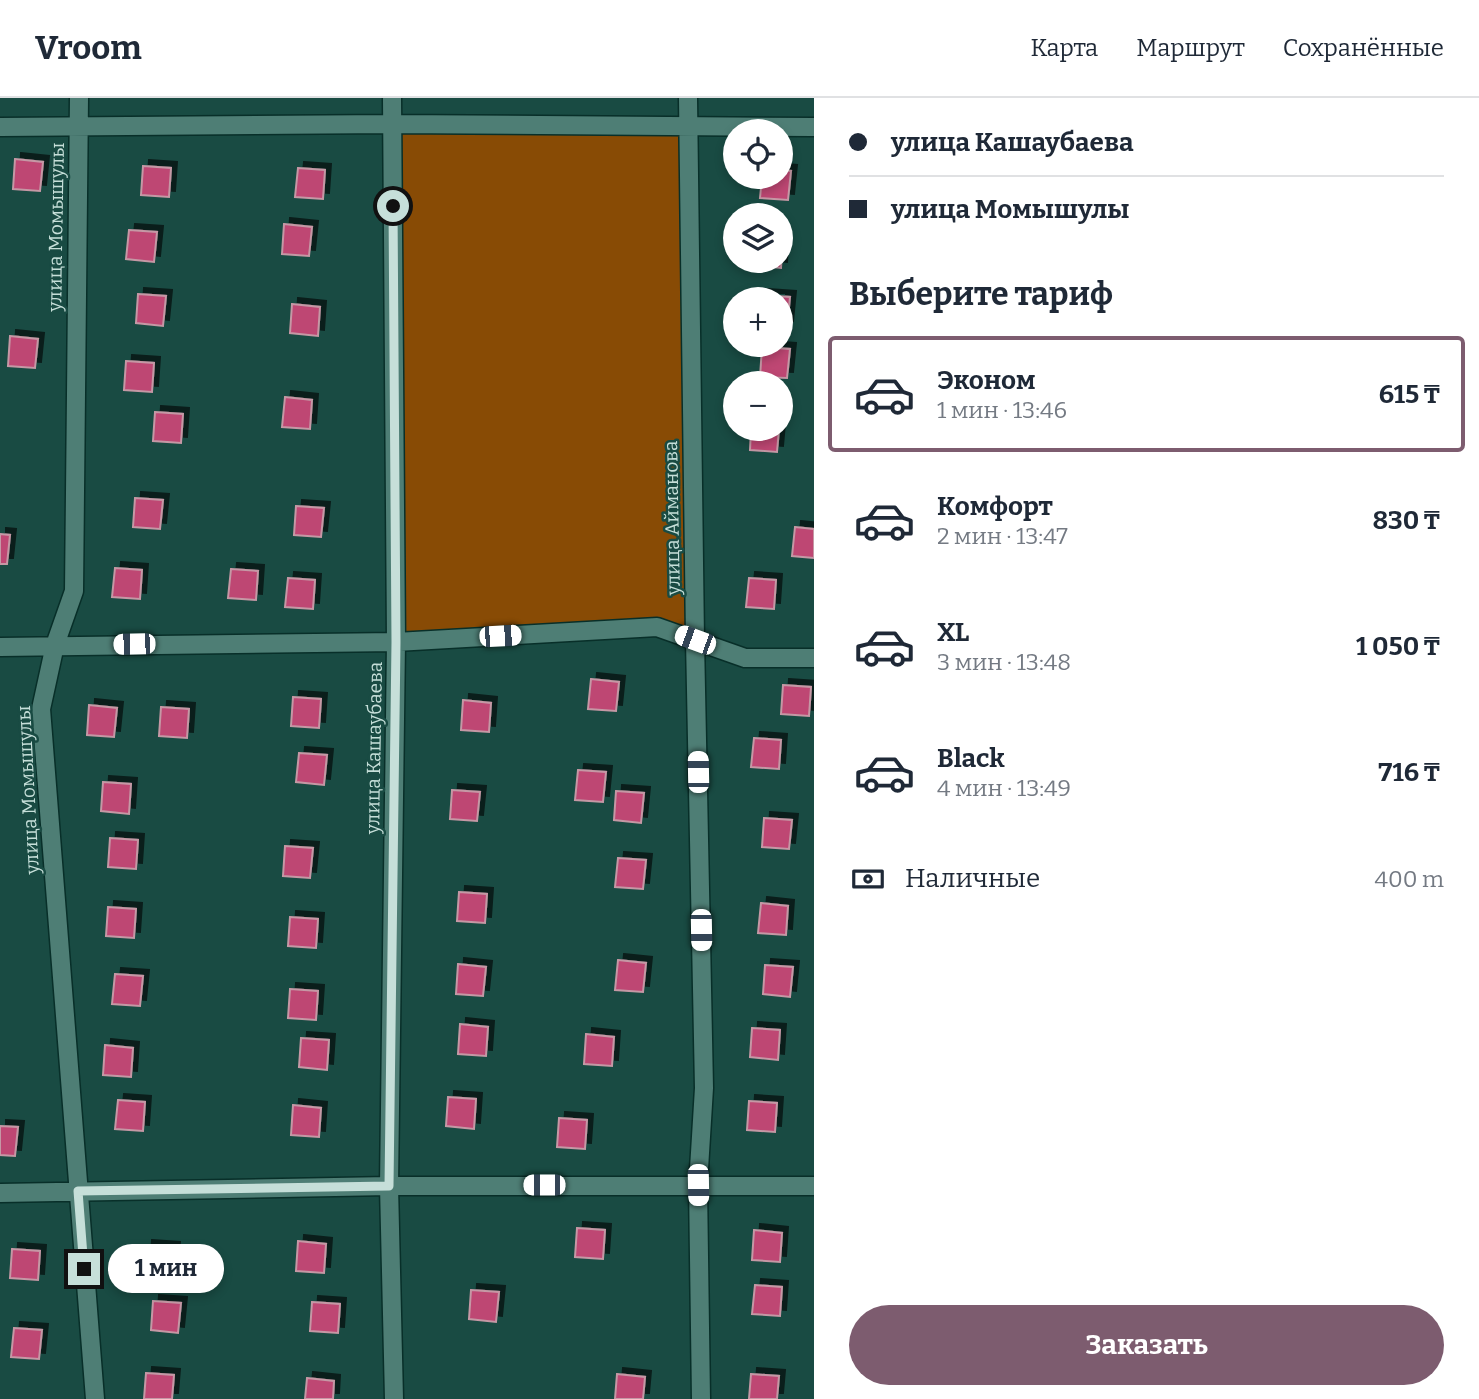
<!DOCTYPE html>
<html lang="ru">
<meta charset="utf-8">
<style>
:root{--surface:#fff;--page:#f2f2f3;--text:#1f2937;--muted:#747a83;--line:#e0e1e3;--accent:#7d5c6f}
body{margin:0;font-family:Bitter,serif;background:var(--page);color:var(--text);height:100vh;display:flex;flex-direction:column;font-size:26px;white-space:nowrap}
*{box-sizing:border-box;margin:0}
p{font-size:23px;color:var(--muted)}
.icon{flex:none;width:38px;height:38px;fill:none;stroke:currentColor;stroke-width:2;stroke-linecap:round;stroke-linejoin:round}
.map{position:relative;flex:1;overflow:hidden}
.side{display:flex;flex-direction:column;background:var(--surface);width:665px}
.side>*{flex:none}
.guide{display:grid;align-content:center;height:154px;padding:0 35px;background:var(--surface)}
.fabs{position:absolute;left:723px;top:21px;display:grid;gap:14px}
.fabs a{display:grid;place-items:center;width:70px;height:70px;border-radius:50%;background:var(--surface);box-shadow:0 4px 10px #0003;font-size:35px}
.end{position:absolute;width:32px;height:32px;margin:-16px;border:9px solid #c6dfd9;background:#111;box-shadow:0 0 0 4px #111}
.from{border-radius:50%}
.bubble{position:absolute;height:49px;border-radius:24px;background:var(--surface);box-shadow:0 4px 10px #0003;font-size:23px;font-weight:700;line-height:49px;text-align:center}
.car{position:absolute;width:21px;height:42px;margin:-21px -10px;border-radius:9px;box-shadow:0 0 5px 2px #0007;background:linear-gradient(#fff 24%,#345 0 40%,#fff 0 76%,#345 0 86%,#fff 0)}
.guide b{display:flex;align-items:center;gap:24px;height:66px;font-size:26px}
.guide b+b{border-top:2px solid var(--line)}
.guide i{width:18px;height:18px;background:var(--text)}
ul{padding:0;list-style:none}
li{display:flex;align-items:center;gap:21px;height:116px;margin:0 14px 10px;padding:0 21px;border:4px solid transparent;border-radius:7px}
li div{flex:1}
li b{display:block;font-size:26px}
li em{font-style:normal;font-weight:700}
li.selected{border-color:var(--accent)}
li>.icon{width:63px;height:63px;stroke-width:1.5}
h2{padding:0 35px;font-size:32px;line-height:84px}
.pay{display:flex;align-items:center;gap:18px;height:77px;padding:0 35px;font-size:26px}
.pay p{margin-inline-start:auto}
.button{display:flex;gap:14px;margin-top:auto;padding:14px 35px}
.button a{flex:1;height:80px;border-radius:42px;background:var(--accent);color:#fff;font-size:28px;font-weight:700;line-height:80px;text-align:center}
header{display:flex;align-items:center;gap:42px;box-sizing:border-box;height:98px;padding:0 35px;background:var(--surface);border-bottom:2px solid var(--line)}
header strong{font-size:33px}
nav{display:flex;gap:38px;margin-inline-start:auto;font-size:24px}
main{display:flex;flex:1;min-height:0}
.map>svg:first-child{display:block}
.green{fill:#884b05}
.building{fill:#be4673;stroke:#c598a5;stroke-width:2;filter:url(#shadow)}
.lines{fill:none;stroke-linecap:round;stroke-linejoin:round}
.street-casing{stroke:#082f29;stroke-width:21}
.street{stroke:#4e7e75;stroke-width:18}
.route{stroke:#c6dfd9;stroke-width:9}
.labels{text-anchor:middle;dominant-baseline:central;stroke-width:5;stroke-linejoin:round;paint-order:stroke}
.street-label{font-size:19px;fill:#c6dfd9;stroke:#194b43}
</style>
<header>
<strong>Vroom</strong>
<nav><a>Карта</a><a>Маршрут</a><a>Сохранённые</a></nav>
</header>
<main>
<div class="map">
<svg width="814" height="1301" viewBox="0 0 814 1301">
<defs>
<filter id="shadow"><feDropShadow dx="6" dy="-6" stdDeviation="0" flood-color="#0009"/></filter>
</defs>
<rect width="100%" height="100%" fill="#194b43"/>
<path class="green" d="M 392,26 L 688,28 L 695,542 L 657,529 L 396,544 Z"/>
<path class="building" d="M 15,61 L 43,64 L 40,93 L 13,91 Z
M 143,68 L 171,70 L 169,99 L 141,97 Z
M 298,70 L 325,72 L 323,101 L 295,99 Z
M 780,72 L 791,73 L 788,102 L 760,100 L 762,79 L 780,79 Z
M 284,126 L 312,129 L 309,158 L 282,156 Z
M 129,132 L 157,134 L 154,164 L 126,161 Z
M 780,140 L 783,140 L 781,170 L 753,167 L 753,163 L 780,163 Z
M 138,196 L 166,198 L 163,228 L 136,225 Z
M 762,197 L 790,199 L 787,229 L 780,228 L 780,201 L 762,201 Z
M 292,206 L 320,209 L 318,238 L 290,235 Z
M 10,238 L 38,241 L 35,270 L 8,268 Z
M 762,249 L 790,251 L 787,280 L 760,279 Z
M 126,263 L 154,265 L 152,294 L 124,292 Z
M 285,299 L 312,302 L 310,331 L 282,329 Z
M 155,314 L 183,316 L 181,345 L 153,343 Z
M 751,331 L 779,331 L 777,354 L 750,352 Z
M 135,400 L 163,402 L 160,431 L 133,429 Z
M 296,408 L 324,410 L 321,439 L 294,437 Z
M 795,429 L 814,431 L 814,460 L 792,458 Z
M 0,436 L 10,437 L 7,466 L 0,466 Z
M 115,470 L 142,472 L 140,501 L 112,499 Z
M 231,471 L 258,473 L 256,502 L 228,500 Z
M 288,480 L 315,482 L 313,511 L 285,509 Z
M 749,480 L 776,482 L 774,511 L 746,509 Z
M 591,581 L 619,584 L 616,613 L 588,611 Z
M 783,587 L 811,589 L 809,618 L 781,616 Z
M 293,599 L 321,601 L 319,630 L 291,628 Z
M 463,602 L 491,605 L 489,634 L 461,632 Z
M 89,607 L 117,610 L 114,639 L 87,637 Z
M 161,609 L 189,611 L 187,640 L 159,638 Z
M 754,640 L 781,642 L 779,671 L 751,669 Z
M 299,655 L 327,657 L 324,687 L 296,684 Z
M 578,672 L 606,674 L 603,704 L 575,702 Z
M 103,684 L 131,686 L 129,716 L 101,713 Z
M 452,692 L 480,694 L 477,723 L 450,721 Z
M 616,693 L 644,695 L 641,725 L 614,722 Z
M 764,720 L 792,722 L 789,751 L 762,749 Z
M 110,740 L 138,742 L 136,771 L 108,769 Z
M 285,748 L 313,750 L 310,780 L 283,778 Z
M 618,760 L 646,762 L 643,791 L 615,789 Z
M 459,794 L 487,796 L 485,825 L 457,823 Z
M 761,805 L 788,808 L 786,837 L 758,835 Z
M 108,809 L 136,811 L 134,840 L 106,838 Z
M 290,819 L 318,821 L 316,850 L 288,848 Z
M 618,862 L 646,865 L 643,894 L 615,892 Z
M 458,866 L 486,869 L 483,898 L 456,896 Z
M 765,867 L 793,869 L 790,899 L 763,896 Z
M 115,876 L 143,878 L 140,908 L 112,906 Z
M 290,891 L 318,893 L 316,922 L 288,920 Z
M 460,926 L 488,929 L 486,958 L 458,956 Z
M 752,930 L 780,932 L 778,962 L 750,959 Z
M 586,936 L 614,939 L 612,968 L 584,966 Z
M 301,940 L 329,942 L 327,972 L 299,969 Z
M 105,947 L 133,950 L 131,979 L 103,977 Z
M 448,999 L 476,1001 L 474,1031 L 446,1028 Z
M 118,1002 L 145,1004 L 143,1033 L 115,1031 Z
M 749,1003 L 777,1005 L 775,1034 L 747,1032 Z
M 293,1007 L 321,1010 L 319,1039 L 291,1037 Z
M 559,1020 L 587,1022 L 585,1051 L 557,1049 Z
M 0,1028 L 18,1029 L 15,1058 L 0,1057 Z
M 577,1130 L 605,1132 L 603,1161 L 575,1159 Z
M 754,1132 L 782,1135 L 780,1164 L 752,1162 Z
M 298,1143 L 326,1146 L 324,1175 L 296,1173 Z
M 146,1148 L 174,1150 L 171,1180 L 144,1178 Z
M 12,1151 L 40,1153 L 38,1182 L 10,1180 Z
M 755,1187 L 782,1189 L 780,1218 L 752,1216 Z
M 471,1192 L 499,1194 L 496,1224 L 469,1221 Z
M 153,1203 L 181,1205 L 178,1235 L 151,1232 Z
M 312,1204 L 340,1206 L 338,1235 L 310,1233 Z
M 14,1230 L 42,1232 L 39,1261 L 11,1259 Z
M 146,1275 L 174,1277 L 172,1301 L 144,1301 Z
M 617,1276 L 645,1279 L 643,1301 L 615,1301 Z
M 751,1276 L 779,1278 L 777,1301 L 749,1301 Z
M 307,1280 L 334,1283 L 333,1301 L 305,1301 Z"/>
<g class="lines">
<g class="street-casing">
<path id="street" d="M 79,0 L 74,493 L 55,547 L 41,611 L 95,1301
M 392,0 L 396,544 L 389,1088 L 394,1301
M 688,0 L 695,542 L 704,990 L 698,1087 L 701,1301
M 0,29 L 392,26 L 814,29
M 0,549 L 396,544 L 657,529 L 745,560 L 814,560
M 0,1095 L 389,1088 L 814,1088"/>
</g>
<use href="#street" class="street"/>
</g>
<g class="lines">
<path class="route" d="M 84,1171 L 78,1093 L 389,1088 L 396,544 L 393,108"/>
</g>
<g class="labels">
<g class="street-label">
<text transform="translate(56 129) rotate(-89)">улица Момышулы</text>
<text transform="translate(672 420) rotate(-91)">улица Айманова</text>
<text transform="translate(374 650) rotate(-89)">улица Кашаубаева</text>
<text transform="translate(28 692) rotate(-93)">улица Момышулы</text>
</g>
</g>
</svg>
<div class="fabs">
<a><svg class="icon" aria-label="locate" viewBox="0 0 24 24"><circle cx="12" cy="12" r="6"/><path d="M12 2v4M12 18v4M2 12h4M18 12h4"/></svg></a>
<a><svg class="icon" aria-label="layers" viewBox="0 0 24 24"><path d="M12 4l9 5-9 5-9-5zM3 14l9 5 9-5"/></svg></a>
<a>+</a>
<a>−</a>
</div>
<i class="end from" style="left:393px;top:108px"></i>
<i class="end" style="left:84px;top:1171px"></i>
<div class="bubble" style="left:108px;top:1146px;width:116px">1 мин</div>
<i class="car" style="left:500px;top:538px;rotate:87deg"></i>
<i class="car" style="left:695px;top:542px;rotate:290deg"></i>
<i class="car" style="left:134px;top:546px;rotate:269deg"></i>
<i class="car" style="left:698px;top:674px;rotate:359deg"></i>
<i class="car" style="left:701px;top:832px;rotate:179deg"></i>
<i class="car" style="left:544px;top:1087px;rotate:270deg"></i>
<i class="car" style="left:698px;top:1087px;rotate:179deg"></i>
</div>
<section class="side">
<div class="guide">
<b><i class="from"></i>улица Кашаубаева</b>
<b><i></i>улица Момышулы</b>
</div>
<h2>Выберите тариф</h2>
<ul>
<li class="selected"><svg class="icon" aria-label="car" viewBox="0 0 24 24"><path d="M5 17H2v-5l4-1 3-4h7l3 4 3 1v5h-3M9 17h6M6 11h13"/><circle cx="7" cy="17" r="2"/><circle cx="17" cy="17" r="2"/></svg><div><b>Эконом</b><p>1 мин · 13:46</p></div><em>615 ₸</em></li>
<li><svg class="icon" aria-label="car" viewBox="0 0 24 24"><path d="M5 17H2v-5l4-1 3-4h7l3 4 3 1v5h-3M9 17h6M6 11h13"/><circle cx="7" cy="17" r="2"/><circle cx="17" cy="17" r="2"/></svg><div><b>Комфорт</b><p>2 мин · 13:47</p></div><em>830 ₸</em></li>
<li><svg class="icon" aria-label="car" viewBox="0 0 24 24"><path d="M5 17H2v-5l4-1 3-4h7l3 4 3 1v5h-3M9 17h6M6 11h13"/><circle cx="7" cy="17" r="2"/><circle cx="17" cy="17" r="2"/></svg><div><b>XL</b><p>3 мин · 13:48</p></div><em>1 050 ₸</em></li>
<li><svg class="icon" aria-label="car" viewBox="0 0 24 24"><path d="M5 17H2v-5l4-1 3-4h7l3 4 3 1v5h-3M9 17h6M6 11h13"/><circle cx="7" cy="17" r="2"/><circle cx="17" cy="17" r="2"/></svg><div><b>Black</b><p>4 мин · 13:49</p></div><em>716 ₸</em></li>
</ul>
<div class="pay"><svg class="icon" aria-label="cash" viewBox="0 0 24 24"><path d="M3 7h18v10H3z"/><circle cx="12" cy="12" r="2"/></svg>Наличные<p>400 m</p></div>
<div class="button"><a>Заказать</a></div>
</section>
</main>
